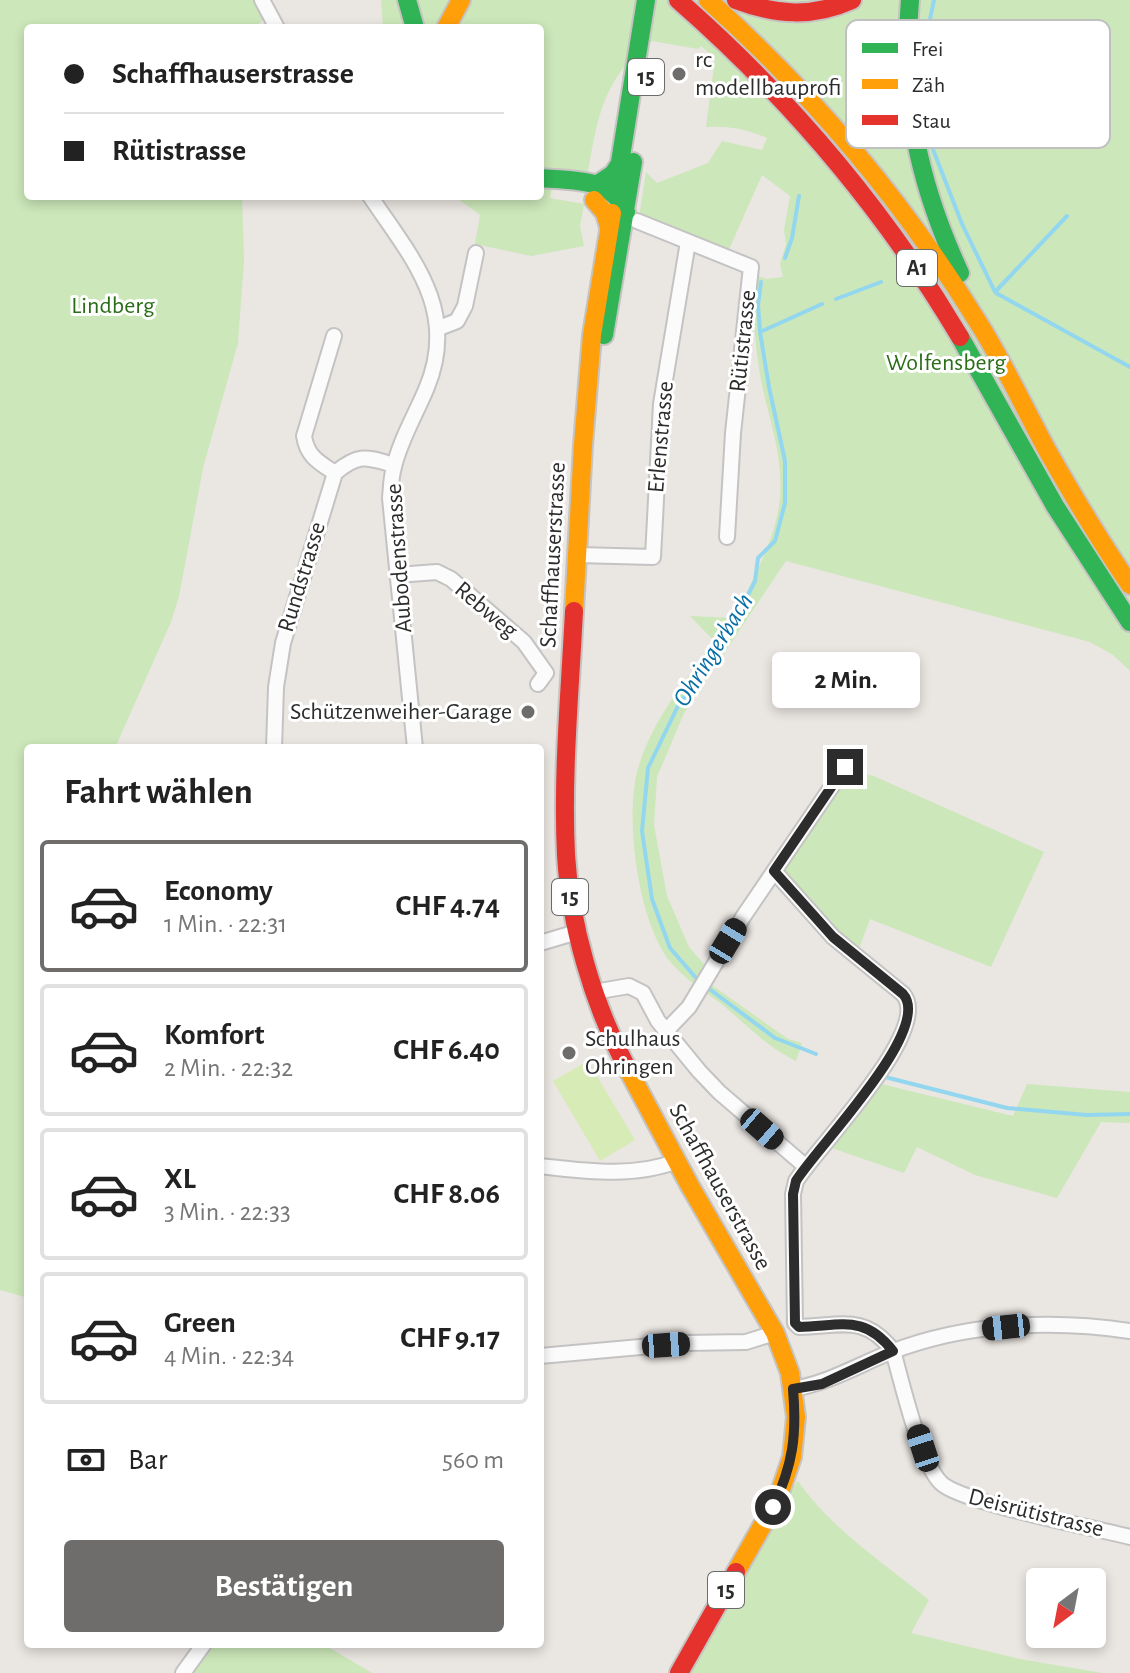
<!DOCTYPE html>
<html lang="de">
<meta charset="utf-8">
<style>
:root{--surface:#fff;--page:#f6f6f6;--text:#222;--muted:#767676;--line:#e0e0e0;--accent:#6e6d6c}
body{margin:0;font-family:"Alegreya Sans",sans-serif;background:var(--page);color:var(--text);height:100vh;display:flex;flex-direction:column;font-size:30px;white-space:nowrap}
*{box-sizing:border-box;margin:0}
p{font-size:26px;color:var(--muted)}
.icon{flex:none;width:44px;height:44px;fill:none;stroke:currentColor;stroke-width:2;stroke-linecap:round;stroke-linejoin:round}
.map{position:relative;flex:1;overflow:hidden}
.sheet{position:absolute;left:24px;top:744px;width:520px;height:904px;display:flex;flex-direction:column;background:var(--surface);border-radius:8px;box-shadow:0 4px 12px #0003}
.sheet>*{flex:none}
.guide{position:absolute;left:24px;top:24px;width:520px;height:176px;border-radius:8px;box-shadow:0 4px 12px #0003;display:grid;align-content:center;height:176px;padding:0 40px;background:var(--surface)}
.needle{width:52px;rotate:212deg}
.controls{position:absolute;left:1026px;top:1568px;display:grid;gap:16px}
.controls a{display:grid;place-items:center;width:80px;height:80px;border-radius:8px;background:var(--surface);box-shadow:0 4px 12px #0003;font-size:40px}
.end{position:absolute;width:36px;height:36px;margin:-18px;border:10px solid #2c2c2c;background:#fff;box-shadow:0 0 0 4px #fff}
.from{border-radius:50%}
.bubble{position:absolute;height:56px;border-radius:8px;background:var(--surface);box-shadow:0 4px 12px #0003;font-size:26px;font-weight:700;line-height:56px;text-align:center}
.car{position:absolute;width:24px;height:48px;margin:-24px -12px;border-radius:10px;box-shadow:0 0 6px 2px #0007;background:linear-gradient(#222 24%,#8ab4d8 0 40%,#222 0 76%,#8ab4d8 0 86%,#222 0)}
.guide b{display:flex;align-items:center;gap:28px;height:76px;font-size:30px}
.guide b+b{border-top:2px solid var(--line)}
.guide i{width:20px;height:20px;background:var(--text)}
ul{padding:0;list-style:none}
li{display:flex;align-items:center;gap:24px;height:132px;margin:0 16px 12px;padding:0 24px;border:4px solid var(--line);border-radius:8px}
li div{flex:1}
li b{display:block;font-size:30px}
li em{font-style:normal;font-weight:700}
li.selected{border-color:var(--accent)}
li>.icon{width:72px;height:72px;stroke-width:1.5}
h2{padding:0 40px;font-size:36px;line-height:96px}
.pay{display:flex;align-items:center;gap:20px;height:88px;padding:0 40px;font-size:30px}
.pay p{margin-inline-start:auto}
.primary-button{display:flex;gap:16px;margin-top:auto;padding:16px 40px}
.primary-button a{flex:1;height:92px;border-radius:8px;background:var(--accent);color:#fff;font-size:32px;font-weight:700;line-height:92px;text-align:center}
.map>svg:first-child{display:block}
.green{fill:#cce7b9}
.pitch{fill:#d7ebb7}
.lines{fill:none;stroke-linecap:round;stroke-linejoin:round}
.stream{stroke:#92d7ef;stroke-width:4}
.street-casing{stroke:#c4c3c3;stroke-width:18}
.fast-casing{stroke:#c6c4c2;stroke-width:22}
.slow-casing{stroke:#c6c4c2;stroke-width:22}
.jam-casing{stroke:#c6c4c2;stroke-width:22}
.street{stroke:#fcfbfb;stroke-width:14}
.fast{stroke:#30b455;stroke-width:18}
.slow{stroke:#ff9f0a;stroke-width:18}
.jam{stroke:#e5322d;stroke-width:18}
.route{stroke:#2c2c2c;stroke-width:10}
.poi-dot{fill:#6e6d6c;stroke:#fff;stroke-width:3}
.labels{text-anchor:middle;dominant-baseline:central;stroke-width:6;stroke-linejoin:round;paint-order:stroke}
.shield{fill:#fff;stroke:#6b6b6b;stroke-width:2}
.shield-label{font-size:22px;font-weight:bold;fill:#2c2c2c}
.poi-label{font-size:24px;fill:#2c2c2c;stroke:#fff;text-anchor:start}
.park-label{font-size:24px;fill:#296e17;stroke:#fff}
.street-label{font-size:24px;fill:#2c2c2c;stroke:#fff}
.water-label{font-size:26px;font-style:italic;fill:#076fa6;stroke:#fff}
.key{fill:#fff;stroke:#c0c0c0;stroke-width:2}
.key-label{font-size:22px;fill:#2c2c2c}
</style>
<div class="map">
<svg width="1130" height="1673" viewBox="0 0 1130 1673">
<rect width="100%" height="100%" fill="#eae6e2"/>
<path class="green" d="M 0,0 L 262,0 L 269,13 L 255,28 L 28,28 L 28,196 L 242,196 L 244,260 L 238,343 L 203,468 L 179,596 L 171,622 L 115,748 L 28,748 L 28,1298 L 0,1290 Z
M 381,0 L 1130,0 L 1130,671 L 1113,655 L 1090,642 L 786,561 L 684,713 L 657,777 L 654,825 L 667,896 L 689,947 L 711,972 L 713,986 L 788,1039 L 802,1043 L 796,1061 C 768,1048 747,1025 724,1006 C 706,992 687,981 672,964 C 638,925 623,814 639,765 C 654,718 685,681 714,641 L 690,616 L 734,618 C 752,580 776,540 780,498 C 783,459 772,428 763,390 C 755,351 752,313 754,274 L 766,279 L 783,277 L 780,264 L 786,244 L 784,230 L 790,196 L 762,175 L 727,254 L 639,217 L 646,172 L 657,183 L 708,163 L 722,141 L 762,150 L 767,138 C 747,129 728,126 706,127 L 715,58 L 701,46 L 698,49 L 652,41 C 602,77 597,121 587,177 L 555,171 L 550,198 L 584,204 L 580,226 L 584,246 L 531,256 L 475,244 L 480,215 L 454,196 L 540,196 L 540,28 L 383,28 Z
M 845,767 L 876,777 L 1044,852 L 991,967 L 870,919 L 856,957 L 774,871 Z
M 873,1082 L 1013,1116 L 1027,1084 L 1130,1092 L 1130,1123 L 1101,1122 L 1057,1198 L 975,1175 L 917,1147 L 904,1173 L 823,1145 Z
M 798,1481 C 831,1529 884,1563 929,1600 L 911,1633 L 1020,1659 L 1102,1673 L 679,1673 L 773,1507 Z
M 204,1644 L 323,1644 L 372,1673 L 183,1673 Z"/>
<path class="pitch" d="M 588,1061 L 635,1140 L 600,1161 L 553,1081 Z"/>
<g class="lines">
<path class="stream" d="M 934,0 L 925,43 L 927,134 L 962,224 L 995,292 L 1067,216
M 785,258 L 792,238 L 799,196
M 996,293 L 1130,367
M 836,299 L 881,282
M 760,331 L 758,305 L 761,282
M 697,979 L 670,948 L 652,899 L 642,831 L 648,768 L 678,706 L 730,631 L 755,581 L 758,558 L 775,541 L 785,503 L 785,461 L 769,387 L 760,332 L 822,304
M 708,988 L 775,1038 L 816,1054
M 885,1077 L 1007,1108 L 1087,1115 L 1130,1114"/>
<g class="street-casing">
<path id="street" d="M 262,0 L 277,28
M 370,196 C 411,257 459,309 427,387 C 417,412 400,440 394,467 C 391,477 391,487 390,498 L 415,748
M 637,221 L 751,267 L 733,433 L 727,537
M 439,328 L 457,321 L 465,306 L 476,253
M 334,336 L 304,436 C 307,456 318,462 335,473
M 577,555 L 653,557 L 661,404 L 688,242
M 397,575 L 437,572 L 451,579 L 524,642 L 546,673 L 538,684
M 274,748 L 276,687 L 283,643 L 335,473 C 359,453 366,457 394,465
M 774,871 L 833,937 L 903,994 C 934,1029 817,1147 796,1181 L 793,1194 L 795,1323 L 799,1327 C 841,1326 865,1314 893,1351 C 902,1383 920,1462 941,1483 C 962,1503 1095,1528 1130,1537
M 540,943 L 577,932
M 594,992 L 629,986 L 643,993 L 658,1021 L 699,1071 L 719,1092 L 805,1166
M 666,1031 L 689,1007 L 743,917 L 845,767
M 540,1166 C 585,1171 634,1178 677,1161
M 540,1356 L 685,1343 L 746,1342 L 775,1333
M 793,1389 C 829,1383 858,1365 891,1352 C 966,1323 1051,1319 1130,1331
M 183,1673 L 204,1644"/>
</g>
<g class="fast-casing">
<path id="fast" d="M 407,0 L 415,28
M 910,0 C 901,101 918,182 960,273
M 540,178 C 572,181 612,177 626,212
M 617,181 L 646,0
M 598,184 L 613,174 L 619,165
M 604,335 L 633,162
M 960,337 L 1055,506 L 1130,622"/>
</g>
<g class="slow-casing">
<path id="slow" d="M 708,0 C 814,95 906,205 981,327 C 1005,366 1025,409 1047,450 C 1073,496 1100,541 1130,585
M 446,28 L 461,0
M 594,200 L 605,213 L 609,227
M 574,611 L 583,445 L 592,335 L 612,213
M 625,1064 L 690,1186 L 775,1333 L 790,1373 L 796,1417 L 792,1457 L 778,1498 L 736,1572"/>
</g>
<g class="jam-casing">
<path id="jam" d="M 678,0 C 790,98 884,209 960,337
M 736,0 C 776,15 812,18 852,0
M 574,611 C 570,692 562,774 566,855 C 570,924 593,1003 625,1064
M 679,1673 L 736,1572"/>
</g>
<use href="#street" class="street"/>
<use href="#fast" class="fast"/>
<use href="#slow" class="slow"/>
<use href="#jam" class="jam"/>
</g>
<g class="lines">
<path class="route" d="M 773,1507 C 793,1465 797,1435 793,1389 L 822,1384 L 893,1351 C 864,1314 842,1326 799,1327 L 795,1323 L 793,1194 L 796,1181 C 817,1147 934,1029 903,994 L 833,937 L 774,871 L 845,767"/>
</g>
<g class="poi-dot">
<circle cx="679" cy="74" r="8"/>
<circle cx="528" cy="712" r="8"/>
<circle cx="569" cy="1053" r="8"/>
</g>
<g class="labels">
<g class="shield">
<rect x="628" y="59" width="36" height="36" rx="6"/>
<rect x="897" y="250" width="40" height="36" rx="6"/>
<rect x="552" y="879" width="36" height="36" rx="6"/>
<rect x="708" y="1572" width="36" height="36" rx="6"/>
</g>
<g class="shield-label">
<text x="646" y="77">15</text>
<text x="917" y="268">A1</text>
<text x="570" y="897">15</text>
<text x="726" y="1590">15</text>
</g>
<g class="poi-label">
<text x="695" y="60">rc<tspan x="695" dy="28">modellbauprofi</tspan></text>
<text x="512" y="712" text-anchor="end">Schützenweiher-Garage</text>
<text x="585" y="1039">Schulhaus<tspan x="585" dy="28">Ohringen</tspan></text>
</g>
<g class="park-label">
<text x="113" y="306">Lindberg</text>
<text x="946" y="363">Wolfensberg</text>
</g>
<g class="street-label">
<text transform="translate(743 341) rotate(-84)">Rütistrasse</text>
<text transform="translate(661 437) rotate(-85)">Erlenstrasse</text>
<text transform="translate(553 555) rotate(-87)">Schaffhauserstrasse</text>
<text transform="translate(399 558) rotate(-94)">Aubodenstrasse</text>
<text transform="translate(302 577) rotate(-73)">Rundstrasse</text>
<text transform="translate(486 610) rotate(40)">Rebweg</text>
<text transform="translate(720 1187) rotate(61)">Schaffhauserstrasse</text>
<text transform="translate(1036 1513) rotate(14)">Deisrütistrasse</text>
</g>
<g class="water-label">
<text transform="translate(713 650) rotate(-58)">Ohringerbach</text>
</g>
</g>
<rect x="846" y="20" width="264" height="128" rx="12" class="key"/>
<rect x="862" y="43" width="36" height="10" fill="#30b455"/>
<rect x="862" y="79" width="36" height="10" fill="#ff9f0a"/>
<rect x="862" y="115" width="36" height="10" fill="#e5322d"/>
<g class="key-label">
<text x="912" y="56">Frei</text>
<text x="912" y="92">Zäh</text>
<text x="912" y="128">Stau</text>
</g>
</svg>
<div class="controls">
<a><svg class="needle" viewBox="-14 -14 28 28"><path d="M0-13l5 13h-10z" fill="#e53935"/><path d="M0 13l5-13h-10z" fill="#767676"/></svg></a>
</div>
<i class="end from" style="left:773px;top:1507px"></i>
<i class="end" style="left:845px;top:767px"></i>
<div class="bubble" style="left:772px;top:652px;width:148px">2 Min.</div>
<i class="car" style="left:728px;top:941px;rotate:31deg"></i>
<i class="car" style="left:762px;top:1129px;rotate:131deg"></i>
<i class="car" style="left:1006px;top:1327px;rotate:264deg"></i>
<i class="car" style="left:666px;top:1345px;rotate:86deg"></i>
<i class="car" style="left:923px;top:1448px;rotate:342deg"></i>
<div class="guide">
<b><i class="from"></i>Schaffhauserstrasse</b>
<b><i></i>Rütistrasse</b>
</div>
<section class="sheet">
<h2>Fahrt wählen</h2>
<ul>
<li class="selected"><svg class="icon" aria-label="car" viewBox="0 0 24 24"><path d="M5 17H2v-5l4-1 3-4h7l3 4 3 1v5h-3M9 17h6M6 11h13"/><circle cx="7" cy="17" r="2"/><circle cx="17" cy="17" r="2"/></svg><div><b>Economy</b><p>1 Min. · 22:31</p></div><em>CHF 4.74</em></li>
<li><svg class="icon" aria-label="car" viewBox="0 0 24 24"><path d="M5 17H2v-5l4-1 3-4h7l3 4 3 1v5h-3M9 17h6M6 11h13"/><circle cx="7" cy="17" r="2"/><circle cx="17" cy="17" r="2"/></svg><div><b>Komfort</b><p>2 Min. · 22:32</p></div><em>CHF 6.40</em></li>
<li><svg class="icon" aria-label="car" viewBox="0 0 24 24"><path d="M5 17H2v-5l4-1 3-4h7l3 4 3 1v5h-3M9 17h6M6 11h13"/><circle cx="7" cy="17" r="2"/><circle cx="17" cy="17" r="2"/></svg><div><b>XL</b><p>3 Min. · 22:33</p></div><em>CHF 8.06</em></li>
<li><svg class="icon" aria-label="car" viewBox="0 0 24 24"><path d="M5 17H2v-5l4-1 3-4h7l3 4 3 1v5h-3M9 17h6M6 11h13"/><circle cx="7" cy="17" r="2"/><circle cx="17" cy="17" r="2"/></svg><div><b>Green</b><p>4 Min. · 22:34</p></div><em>CHF 9.17</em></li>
</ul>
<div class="pay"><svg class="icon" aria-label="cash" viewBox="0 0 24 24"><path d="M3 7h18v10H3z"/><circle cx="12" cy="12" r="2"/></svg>Bar<p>560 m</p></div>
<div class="primary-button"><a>Bestätigen</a></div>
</section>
</div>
